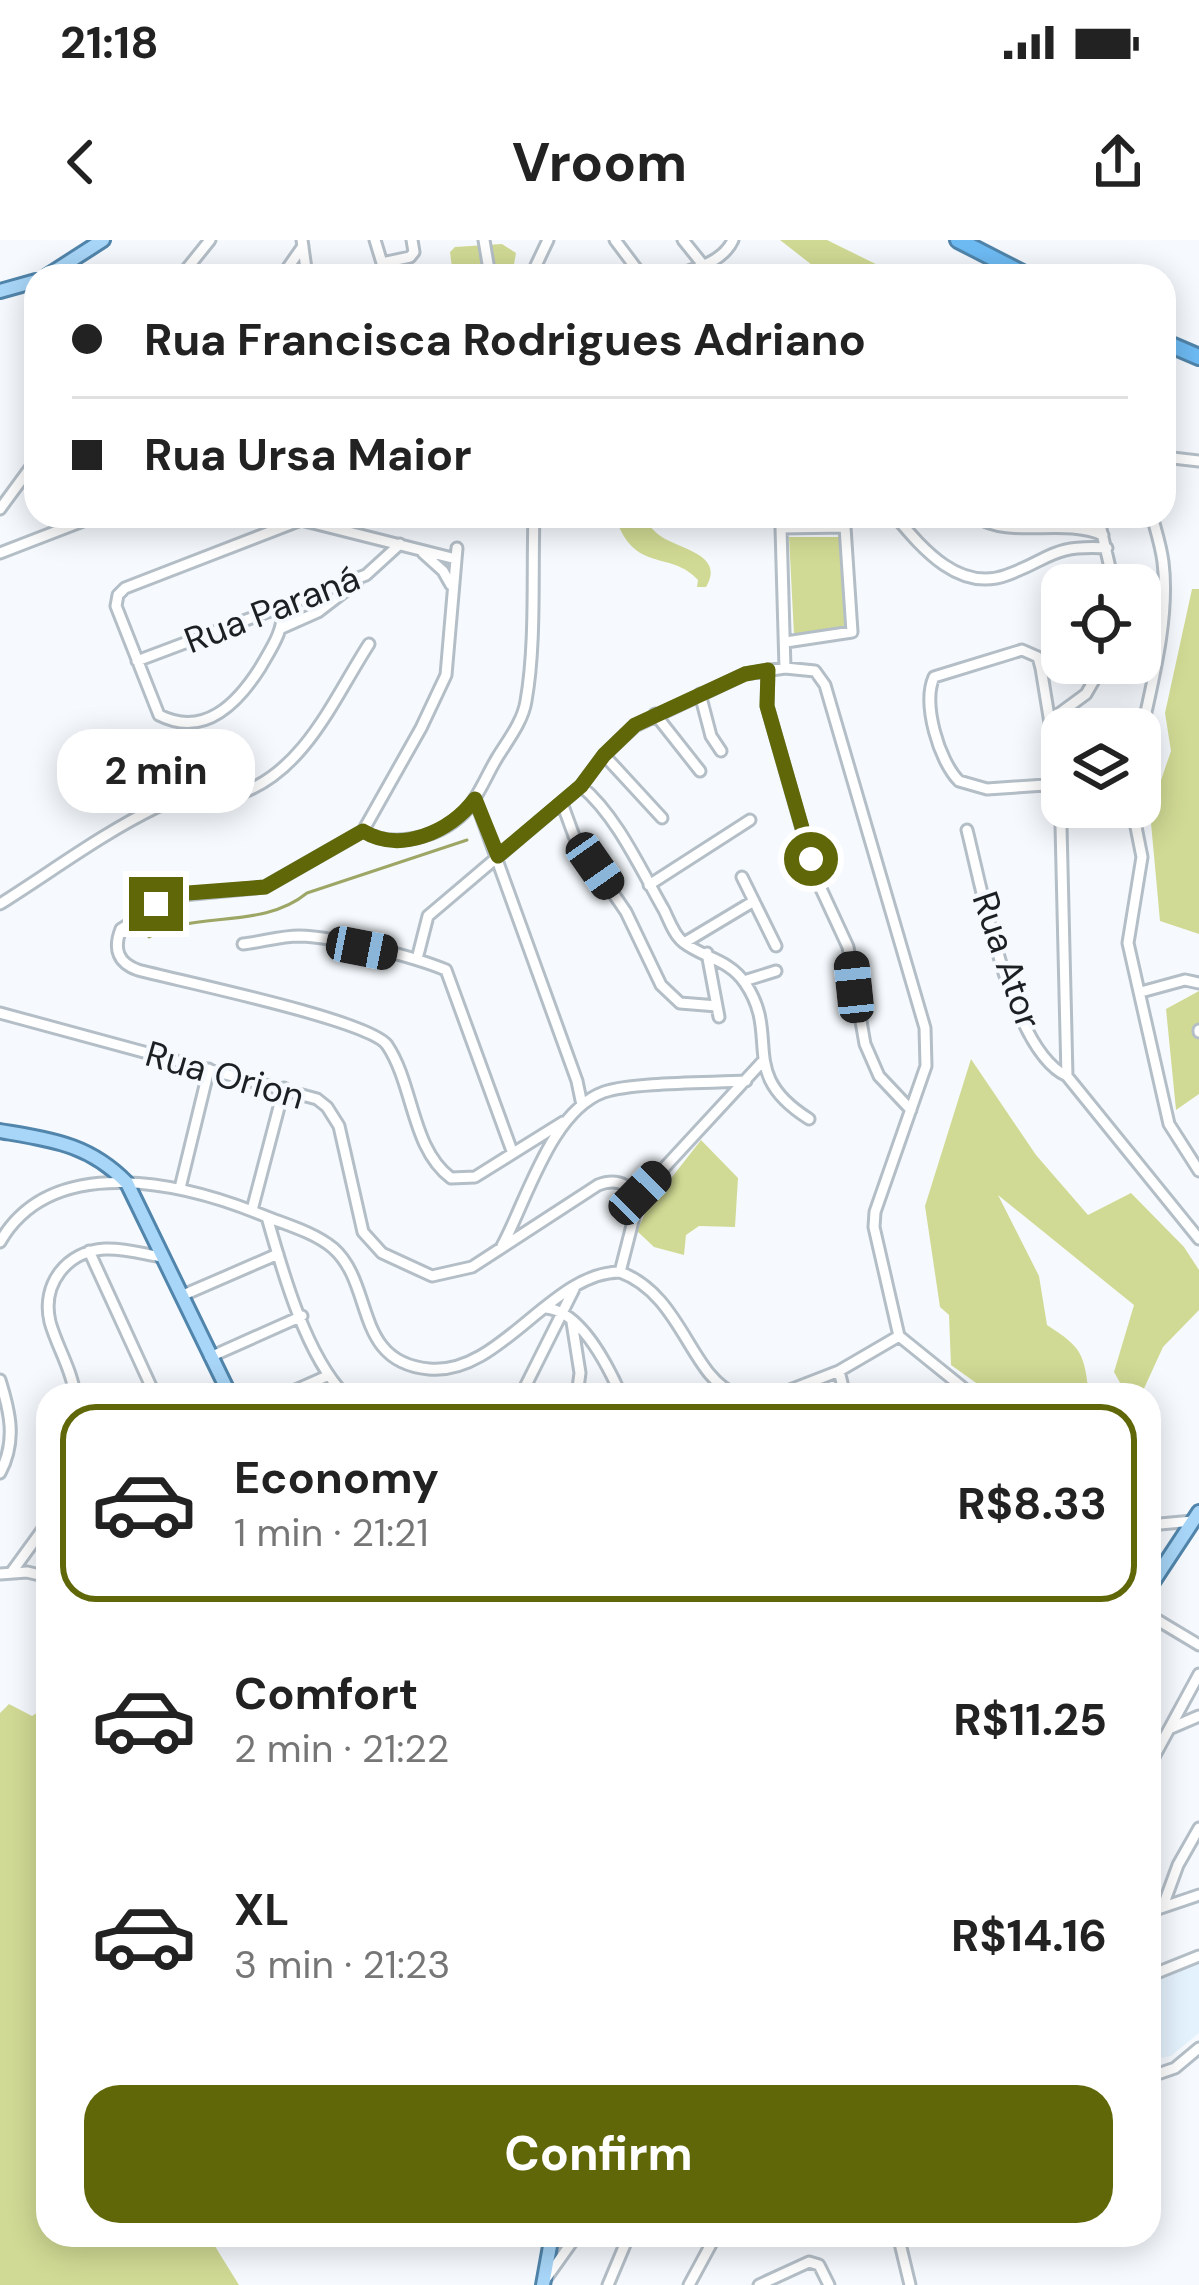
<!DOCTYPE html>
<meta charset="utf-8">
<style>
:root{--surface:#fff;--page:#f2f2f2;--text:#222;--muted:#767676;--line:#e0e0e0;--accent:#606708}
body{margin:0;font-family:"DM Sans",sans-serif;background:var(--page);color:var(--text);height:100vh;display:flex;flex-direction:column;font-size:45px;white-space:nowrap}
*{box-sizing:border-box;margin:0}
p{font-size:39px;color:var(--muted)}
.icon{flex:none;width:66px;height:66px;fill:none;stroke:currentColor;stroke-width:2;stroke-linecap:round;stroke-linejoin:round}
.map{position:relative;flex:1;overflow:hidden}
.panel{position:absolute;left:36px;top:1143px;width:1125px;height:864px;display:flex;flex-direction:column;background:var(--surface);border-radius:36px;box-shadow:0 6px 30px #0003}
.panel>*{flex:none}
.hud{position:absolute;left:24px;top:24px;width:1152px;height:264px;border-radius:36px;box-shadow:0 6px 30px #0003;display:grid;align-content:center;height:264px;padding:0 48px;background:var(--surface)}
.tools{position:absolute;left:1041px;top:324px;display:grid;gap:24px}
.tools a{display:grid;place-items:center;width:120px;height:120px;border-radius:24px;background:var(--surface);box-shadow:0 6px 30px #0003;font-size:60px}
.end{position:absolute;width:54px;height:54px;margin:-27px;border:15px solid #606708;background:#fff;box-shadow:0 0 0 6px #fff}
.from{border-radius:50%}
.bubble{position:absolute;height:84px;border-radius:36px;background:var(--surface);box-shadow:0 6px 30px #0003;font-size:39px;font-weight:700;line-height:84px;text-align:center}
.car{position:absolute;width:36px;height:72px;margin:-36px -18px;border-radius:15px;box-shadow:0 0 9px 3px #0007;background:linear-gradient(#222 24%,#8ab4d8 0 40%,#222 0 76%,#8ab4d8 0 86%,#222 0)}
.hud b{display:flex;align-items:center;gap:42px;height:114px;font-size:45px}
.hud b+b{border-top:3px solid var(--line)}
.hud i{width:30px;height:30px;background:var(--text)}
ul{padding:21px 0 0;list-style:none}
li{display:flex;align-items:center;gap:36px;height:198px;margin:0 24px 18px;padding:0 24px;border:6px solid transparent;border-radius:36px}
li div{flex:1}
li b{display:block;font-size:45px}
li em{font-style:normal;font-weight:700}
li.active{border-color:var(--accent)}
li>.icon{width:108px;height:108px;stroke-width:1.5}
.primary-button{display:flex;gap:24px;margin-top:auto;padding:24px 48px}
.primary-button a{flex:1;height:138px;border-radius:36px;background:var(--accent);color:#fff;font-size:48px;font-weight:700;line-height:138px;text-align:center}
.status{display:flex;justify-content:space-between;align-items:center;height:84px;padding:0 60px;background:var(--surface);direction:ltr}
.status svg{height:33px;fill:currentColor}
header{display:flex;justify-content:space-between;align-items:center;height:156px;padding:0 48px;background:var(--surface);font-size:54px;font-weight:700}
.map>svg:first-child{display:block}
.built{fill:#e4f2fd}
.green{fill:#d1da94}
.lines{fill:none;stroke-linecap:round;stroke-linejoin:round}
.stream{stroke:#9da665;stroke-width:3}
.minor-casing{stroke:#b4bec7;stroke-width:15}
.major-casing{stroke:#5185ab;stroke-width:18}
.highway-casing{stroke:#5185ab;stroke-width:20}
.minor{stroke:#fff;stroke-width:9}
.major{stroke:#a8d6f8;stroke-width:12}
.highway{stroke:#6ebbf4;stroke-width:14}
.route{stroke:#606708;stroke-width:15}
.labels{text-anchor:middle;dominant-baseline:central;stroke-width:9;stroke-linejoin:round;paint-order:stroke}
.street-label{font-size:36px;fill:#1c2023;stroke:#f6fafe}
</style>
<div class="status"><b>21:18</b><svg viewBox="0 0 49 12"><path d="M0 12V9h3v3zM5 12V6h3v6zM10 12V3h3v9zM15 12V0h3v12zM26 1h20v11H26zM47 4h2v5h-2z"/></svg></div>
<header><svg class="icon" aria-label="back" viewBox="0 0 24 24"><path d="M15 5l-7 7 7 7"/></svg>Vroom<svg class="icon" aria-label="share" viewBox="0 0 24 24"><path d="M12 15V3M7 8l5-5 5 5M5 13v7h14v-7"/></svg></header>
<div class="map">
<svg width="1199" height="2045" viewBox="0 0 1199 2045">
<rect width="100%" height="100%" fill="#f6fafe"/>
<path class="built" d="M 1199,1721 L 1199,1793 L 1171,1816 L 1155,1819 L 1149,1810 L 1149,1740 Z"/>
<path class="green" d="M 780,0 L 827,0 L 900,36 L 826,36 Z
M 502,4 L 516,13 L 512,36 L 453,36 L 450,12 L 455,7 Z
M 615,276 L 642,276 C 648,284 654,292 662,297 C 682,310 725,315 706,347 L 697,347 L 698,340 C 670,309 634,335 615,276 Z
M 789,297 L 843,297 L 848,391 L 794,395 Z
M 1192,349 L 1199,349 L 1199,694 L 1160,681 L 1150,572 L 1171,511 L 1165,473 Z
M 1199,751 L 1199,854 L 1176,870 L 1166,769 Z
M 971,819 L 1036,915 L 1088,975 L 1131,953 L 1184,1007 L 1199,1030 L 1199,1070 L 1163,1107 L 1141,1155 L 1127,1155 L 1114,1132 L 1134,1065 L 998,955 L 1039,1036 L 1047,1085 C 1083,1108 1084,1114 1089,1155 L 993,1155 L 951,1125 L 949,1075 L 940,1067 L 925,966 Z
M 701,900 L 738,938 L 735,987 L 699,986 L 686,995 L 684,1015 L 654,1007 L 637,991 L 647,969 Z
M 9,1464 L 32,1476 L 48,1466 L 48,1995 L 208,1995 L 239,2045 L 0,2045 L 0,1473 Z"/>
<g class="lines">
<path class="stream" d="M 149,697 C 196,670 262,690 307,653 L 467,600"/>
<g class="minor-casing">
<path id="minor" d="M 302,0 L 307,36
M 375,0 L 382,23 L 410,17 L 414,12 L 412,0
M 484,0 L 490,36
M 615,0 L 642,36
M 683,0 L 704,26 L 699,36
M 181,36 L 210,0
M 282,36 L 303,6
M 531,36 L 548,0
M 673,36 C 695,29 723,22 733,0
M 36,139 L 36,154
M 1164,217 L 1199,221
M 0,269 L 36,220
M 895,276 C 922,308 959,353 1007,335 C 1053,318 1050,305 1107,308
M 975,276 C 1011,300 1061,277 1103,295
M 1098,276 L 1114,345
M 301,280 L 456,319
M 457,308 L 446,435 L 421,488 L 363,591 L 265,647 L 173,656 L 121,689 C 113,709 118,723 138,730 C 179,741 369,780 387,805 C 414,845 411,908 451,938 L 475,937 L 563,882
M 0,313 L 96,276
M 423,313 L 443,331 L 451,345
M 283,366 C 284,391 272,407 260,428 C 237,464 204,498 159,475 L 116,366 L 118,355 L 125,348 L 301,280
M 282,388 L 318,372 L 357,342
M 137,421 L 366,335 L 400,304
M 785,428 L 781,288 L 845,287 L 852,392 L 786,402
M 768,430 L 767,466 L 816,638 L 848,707 L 865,804 L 879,836 L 911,870
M 700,454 L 711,496 L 721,511
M 655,474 L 700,531
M 1052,479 L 1086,454 L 1104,423
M 1140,499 C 1152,444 1170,378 1163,322 C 1161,306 1156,291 1152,276
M 604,515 L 662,578
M 1060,544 L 987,549 L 959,541 C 939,521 922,464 934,437 L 1022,410 L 1038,417 L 1041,428 L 1060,544 L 1067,836
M 581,546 C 617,576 641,630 664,670 C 669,680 674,695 683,702 C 703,718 729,719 745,743 C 782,797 736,833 809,879
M 475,559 L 577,841 L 582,865
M 562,563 L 574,596 L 626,672 L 661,745 L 680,763 L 717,766
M 1132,567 L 1142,617 L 1128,703 L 1169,884 L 1199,931
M 967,590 C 982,649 1011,811 1067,836 L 1199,999
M 363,591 C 392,609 439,598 464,573 C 478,558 486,536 497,518 C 508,500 523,481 526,461 C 536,405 532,333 534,276
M 742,637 L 776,706
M 649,645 L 750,580
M 0,664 C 51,632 103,593 157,567 C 183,555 212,563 239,554 C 305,531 334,458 369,404
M 684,703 L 754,661
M 243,704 C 261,702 281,696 299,696 C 337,697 412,716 446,730 L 512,911
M 707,713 L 719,777
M 417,719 L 428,676 L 581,546 L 604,515 L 635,486 L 745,434 L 785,428 L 815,431 L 825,445 L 925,788 L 926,826 L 875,972 L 874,987 L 899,1096 L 972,1155
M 744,741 L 776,731
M 1141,752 L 1185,740 L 1199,743
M 0,773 L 317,859 L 327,867 L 339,886 L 363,992 L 382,1013 L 432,1036 L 472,1027 L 598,945 C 616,938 624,944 640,954
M 1199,790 L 1199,792
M 180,948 L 209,829
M 252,970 L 284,848
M 267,977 C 282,1030 306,1116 345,1155
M 0,1002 C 53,910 188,944 267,977 C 288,985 315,993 333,1008 C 375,1045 353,1122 429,1129 C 500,1136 551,1032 620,1032 C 683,1055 691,1140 738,1155
M 502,1006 C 527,960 551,871 604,852 C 633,842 711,843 746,841
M 89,1011 L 155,1155
M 620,1032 L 640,954 L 762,822
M 181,1056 L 278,1014
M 546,1068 C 581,1071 608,1126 621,1155
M 572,1082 L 580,1133 L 577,1155
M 210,1117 L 302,1076
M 839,1131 L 845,1155
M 0,1140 C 10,1172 17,1201 0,1233
M 75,1155 C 72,1130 57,1107 50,1082 C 41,1044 67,1011 105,1009 C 124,1008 144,1014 162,1017
M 284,1155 L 327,1136
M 521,1155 L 574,1049
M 777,1155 L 839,1131 L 899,1096
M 1149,1285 L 1193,1281
M 11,1333 L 48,1282
M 0,1334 L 27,1332 L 48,1337
M 1149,1375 L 1199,1405
M 1171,1488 L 1199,1476
M 1149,1526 L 1199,1434
M 1163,1666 L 1178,1625 L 1199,1588
M 1149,1672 L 1199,1655
M 1149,1736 L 1199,1716
M 1149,1837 L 1175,1828 L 1199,1808
M 898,1995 L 910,2045
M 545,2040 L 577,1995
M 608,2045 L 629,1995
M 689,2045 L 716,1995
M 759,2045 L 809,2022 L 819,2025 L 829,2045"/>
</g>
<g class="major-casing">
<path id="major" d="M 47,36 L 103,0
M 0,51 L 36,41
M 0,891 C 52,900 89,904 127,943 L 230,1155
M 1149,1348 L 1199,1272
M 543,2045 L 552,1995"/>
</g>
<g class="highway-casing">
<path id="highway" d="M 958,0 L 1028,36
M 1164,102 L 1199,117"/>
</g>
<use href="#minor" class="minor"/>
<use href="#major" class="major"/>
<use href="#highway" class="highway"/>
</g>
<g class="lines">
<path class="route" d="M 156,664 L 188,653 L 265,647 L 363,591 C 400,614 450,592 475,559 L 498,616 L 581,546 L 604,515 L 635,485 L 745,434 L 768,430 L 767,466 L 811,619"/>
</g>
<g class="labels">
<g class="street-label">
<text transform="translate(272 369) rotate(-21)">Rua Paraná</text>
<text transform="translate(1007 720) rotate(71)">Rua Ator</text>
<text transform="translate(225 835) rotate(16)">Rua Orion</text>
</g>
</g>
</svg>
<div class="tools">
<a><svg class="icon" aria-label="locate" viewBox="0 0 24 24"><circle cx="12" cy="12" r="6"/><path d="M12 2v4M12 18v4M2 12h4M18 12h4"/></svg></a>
<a><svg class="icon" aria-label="layers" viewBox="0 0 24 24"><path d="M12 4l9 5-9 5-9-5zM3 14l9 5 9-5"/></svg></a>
</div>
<i class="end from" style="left:811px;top:619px"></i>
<i class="end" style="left:156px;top:664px"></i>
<div class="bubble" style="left:57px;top:489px;width:198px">2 min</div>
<i class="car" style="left:595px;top:626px;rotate:145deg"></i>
<i class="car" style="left:362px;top:708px;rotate:101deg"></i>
<i class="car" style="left:854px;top:747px;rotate:354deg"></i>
<i class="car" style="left:640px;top:953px;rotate:44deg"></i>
<div class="hud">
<b><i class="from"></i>Rua Francisca Rodrigues Adriano</b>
<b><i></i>Rua Ursa Maior</b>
</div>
<section class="panel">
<ul>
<li class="active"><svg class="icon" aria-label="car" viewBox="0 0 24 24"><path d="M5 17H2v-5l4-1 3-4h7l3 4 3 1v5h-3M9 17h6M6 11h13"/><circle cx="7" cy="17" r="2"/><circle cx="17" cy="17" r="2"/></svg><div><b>Economy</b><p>1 min · 21:21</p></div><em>R$8.33</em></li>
<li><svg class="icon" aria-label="car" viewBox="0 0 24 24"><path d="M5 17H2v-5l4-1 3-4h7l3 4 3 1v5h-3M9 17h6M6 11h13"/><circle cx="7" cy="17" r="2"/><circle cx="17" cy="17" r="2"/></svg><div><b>Comfort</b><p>2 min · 21:22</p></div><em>R$11.25</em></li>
<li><svg class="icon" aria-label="car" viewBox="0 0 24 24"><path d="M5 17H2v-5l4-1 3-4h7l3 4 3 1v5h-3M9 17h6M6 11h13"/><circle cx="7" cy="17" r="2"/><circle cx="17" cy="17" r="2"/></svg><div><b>XL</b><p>3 min · 21:23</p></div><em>R$14.16</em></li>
</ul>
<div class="primary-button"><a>Confirm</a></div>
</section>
</div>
